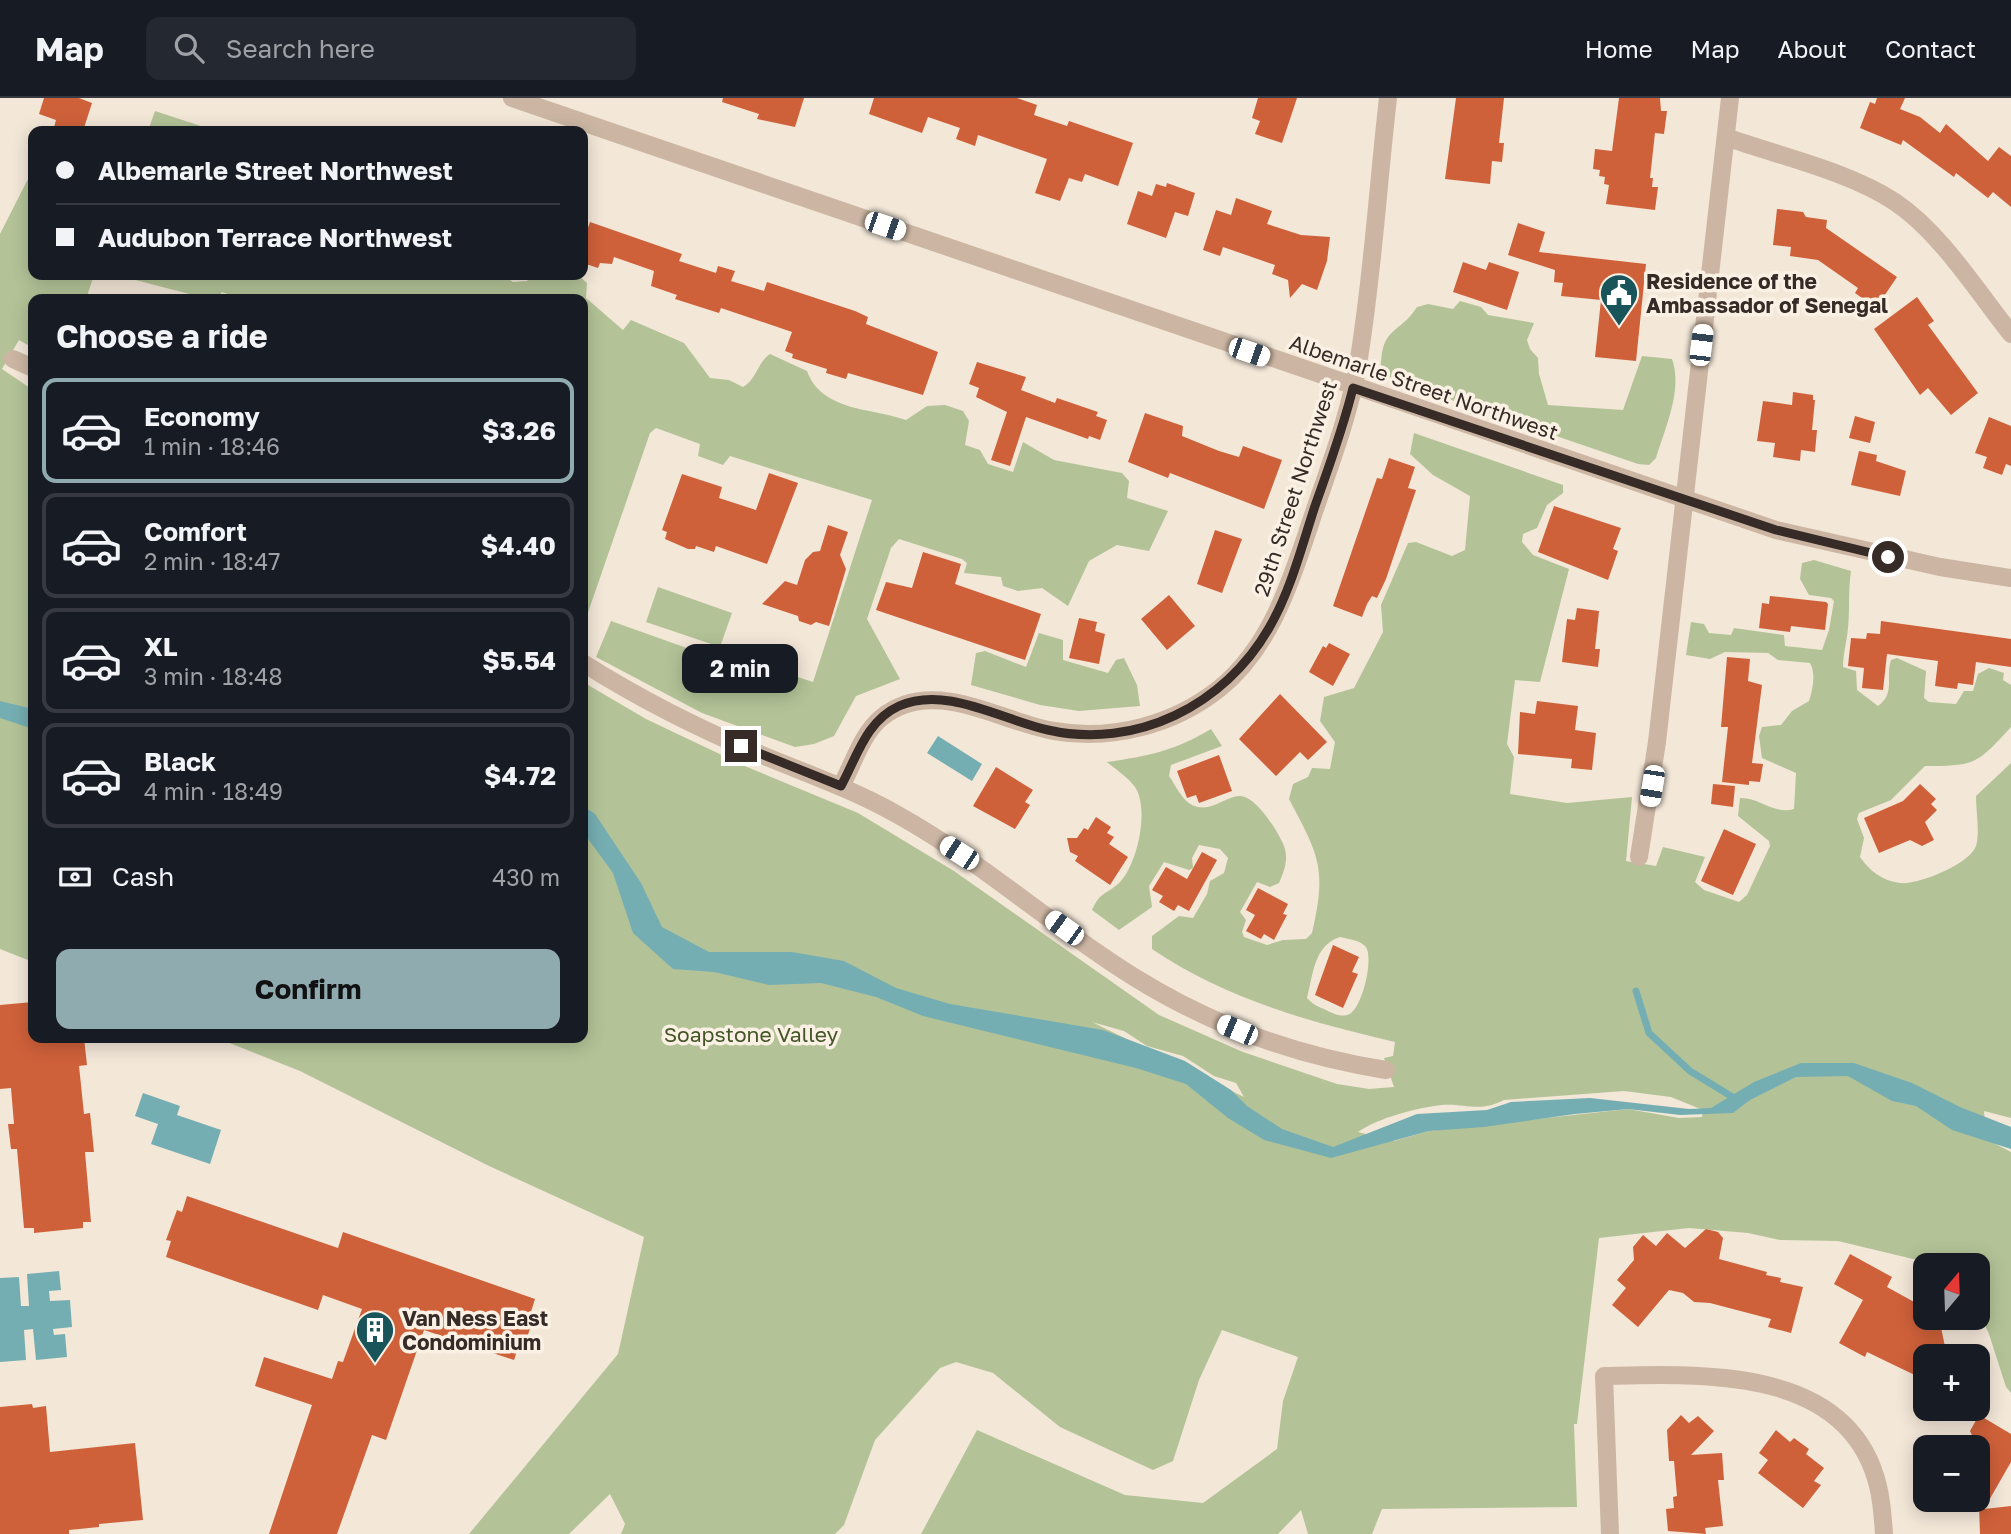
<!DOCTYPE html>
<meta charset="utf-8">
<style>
:root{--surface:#171b24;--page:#242831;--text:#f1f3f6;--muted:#9ea1a6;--line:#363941;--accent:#8fabb0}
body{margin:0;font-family:"Golos Text",sans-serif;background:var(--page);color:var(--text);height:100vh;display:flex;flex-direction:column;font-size:26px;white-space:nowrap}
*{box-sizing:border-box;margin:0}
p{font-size:23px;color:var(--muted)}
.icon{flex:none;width:38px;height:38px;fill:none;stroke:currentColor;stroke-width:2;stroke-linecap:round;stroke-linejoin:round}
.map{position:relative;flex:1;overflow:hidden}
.drawer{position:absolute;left:28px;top:196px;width:560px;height:749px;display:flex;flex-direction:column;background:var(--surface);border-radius:14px;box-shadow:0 4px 18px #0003}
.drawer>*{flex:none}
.top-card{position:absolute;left:28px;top:28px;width:560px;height:154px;border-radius:14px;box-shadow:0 4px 18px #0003;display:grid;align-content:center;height:154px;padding:0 28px;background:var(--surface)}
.needle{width:46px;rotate:19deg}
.fabs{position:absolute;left:1913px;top:1155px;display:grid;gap:14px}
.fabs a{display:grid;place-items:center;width:77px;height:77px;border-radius:14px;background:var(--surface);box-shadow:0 4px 18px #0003;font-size:35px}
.end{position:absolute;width:32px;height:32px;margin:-16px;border:9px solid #362b26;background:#fff;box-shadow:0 0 0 4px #fff}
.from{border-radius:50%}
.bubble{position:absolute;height:49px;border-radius:14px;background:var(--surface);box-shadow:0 4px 18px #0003;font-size:23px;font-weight:700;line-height:49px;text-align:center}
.car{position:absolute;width:21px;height:42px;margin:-21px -10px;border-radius:9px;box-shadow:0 0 5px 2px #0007;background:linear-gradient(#fff 24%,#345 0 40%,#fff 0 76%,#345 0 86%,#fff 0)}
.top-card b{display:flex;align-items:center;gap:24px;height:66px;font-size:26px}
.top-card b+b{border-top:2px solid var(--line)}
.top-card i{width:18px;height:18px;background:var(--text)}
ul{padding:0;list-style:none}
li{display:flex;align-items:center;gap:21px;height:105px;margin:0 14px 10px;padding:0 14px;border:4px solid var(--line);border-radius:14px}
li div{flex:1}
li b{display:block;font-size:26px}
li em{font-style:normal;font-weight:700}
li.selected{border-color:var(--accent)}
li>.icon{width:63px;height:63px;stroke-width:1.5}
h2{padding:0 28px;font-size:32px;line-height:84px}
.pay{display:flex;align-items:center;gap:18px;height:77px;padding:0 28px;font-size:26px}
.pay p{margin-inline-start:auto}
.primary-button{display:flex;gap:14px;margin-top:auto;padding:14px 28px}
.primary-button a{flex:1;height:80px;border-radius:14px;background:var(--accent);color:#111;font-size:28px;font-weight:700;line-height:80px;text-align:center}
header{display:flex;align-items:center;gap:42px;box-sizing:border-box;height:98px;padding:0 35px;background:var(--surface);border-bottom:2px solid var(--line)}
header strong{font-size:33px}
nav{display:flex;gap:38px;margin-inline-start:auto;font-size:24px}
.search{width:490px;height:63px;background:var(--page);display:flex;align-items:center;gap:18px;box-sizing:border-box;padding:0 24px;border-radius:14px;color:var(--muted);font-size:26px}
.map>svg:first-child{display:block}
.green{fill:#b3c397;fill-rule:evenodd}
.water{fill:#75aeb2}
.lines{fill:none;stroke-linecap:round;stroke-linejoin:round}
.stream{stroke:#75aeb2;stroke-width:7}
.building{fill:#cf613a}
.minor{stroke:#ccb6a3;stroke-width:18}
.route{stroke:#362b26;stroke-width:9}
.labels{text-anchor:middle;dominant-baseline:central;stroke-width:7;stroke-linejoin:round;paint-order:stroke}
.poi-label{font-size:21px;font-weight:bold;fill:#362b26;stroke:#faf1e4;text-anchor:start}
.street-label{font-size:21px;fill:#362b26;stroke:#faf1e4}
.park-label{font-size:21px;fill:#445628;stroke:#faf1e4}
</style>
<header>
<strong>Map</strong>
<div class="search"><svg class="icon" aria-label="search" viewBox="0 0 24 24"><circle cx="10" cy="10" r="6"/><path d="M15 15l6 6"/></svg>Search here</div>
<nav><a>Home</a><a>Map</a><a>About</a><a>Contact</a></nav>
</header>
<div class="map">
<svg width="2011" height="1436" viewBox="0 0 2011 1436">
<rect width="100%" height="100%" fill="#f3e7d8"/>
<path class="green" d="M 155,13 L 210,31 L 210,33 L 148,33 Z
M 33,78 L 33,177 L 94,177 L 86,201 L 33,201 L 33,250 L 19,242 L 2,271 L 33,292 L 33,864 L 0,851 L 0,136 L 28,81 Z
M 116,177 L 502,177 L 513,184 L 527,183 L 532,177 L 578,177 L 587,185 L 586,200 L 623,232 L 631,222 L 684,245 L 710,280 L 729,282 L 743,289 C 757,281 757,265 770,256 L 807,273 C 822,314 873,310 906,322 L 927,308 L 945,307 L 963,313 L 969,323 L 965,347 L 980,352 L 988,366 L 1013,374 L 1023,344 L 1054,362 L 1122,375 L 1129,383 L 1127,400 L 1168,413 L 1149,453 L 1117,447 L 1089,463 L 1068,508 L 1042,490 L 1018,493 L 1003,488 L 1001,479 L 964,475 L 967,465 L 962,461 L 899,441 L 891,450 L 867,521 L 900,581 L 856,598 L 834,638 L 814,646 L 795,649 L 702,615 L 596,559 L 611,523 L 726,564 L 764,568 L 813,584 L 872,402 L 730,358 L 723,367 L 698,358 L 700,346 L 656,330 L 650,335 L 583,529 L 583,201 L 242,201 L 222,194 L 216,201 L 209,201 Z
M 1460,203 L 1481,209 L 1488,217 L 1534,225 L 1527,242 L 1530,251 L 1538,260 L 1539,276 L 1548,307 L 1623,312 L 1642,258 L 1672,261 C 1683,292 1665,330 1656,360 L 1649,367 L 1638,366 L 1390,281 L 1381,271 C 1381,228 1399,237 1417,209 L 1428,206 L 1453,211 Z
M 1414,335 L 1563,387 L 1563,395 L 1547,407 L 1537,430 L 1523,436 L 1522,444 L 1533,457 L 1569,471 L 1540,584 L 1515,582 L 1507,646 L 1514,659 L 1510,696 L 1567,705 L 1632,699 L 1626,763 L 1656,768 L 1663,749 L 1705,759 L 1695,784 L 1704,792 L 1739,804 L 1747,797 L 1770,748 L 1769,743 L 1738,718 L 1740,700 C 1759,699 1774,717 1794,711 L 1796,675 L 1762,660 L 1759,638 L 1762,629 L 1781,627 L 1792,613 L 1809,603 C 1813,591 1816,575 1810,565 L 1778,562 L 1768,555 L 1725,554 L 1710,561 L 1686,557 L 1691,524 L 1704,526 L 1709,535 L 1731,537 L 1734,530 L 1784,537 L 1785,548 L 1822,552 L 1829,532 L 1834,503 L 1831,500 L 1809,497 L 1800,481 L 1802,465 L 1814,462 L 1851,473 C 1848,493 1850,512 1848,530 C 1847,543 1843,555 1843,569 L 1856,573 L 1857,592 L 1878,608 C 1896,595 1885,579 1891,562 L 1897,560 L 1926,573 L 1924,600 L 1929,604 L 1956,606 L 1964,593 L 1973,593 L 1978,576 L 1989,570 L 2004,575 L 2003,582 L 2011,587 L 2011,629 C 1977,666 1976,668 1925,668 L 1891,702 L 1859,715 L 1857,721 L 1864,740 L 1860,759 C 1869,772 1882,783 1900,785 C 1918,787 1970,766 1976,748 C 1980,734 1976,713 1976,698 L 2011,665 L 2011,1020 L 1984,1013 L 1986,1041 L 2011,1054 L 2011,1295 L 2006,1289 L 1989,1236 L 1978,1212 L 1978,1167 L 1938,1167 L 1838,1143 L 1780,1142 L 1748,1135 L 1689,1130 L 1599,1140 L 1577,1326 L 1574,1326 L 1577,1409 L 1382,1411 L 1372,1436 L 1308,1436 L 1301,1412 L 1278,1436 L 921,1436 L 977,1332 L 1125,1397 L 1203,1405 L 1277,1351 L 1283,1303 L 1298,1259 L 1222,1232 L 1199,1282 L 1173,1363 L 1153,1372 L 1060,1329 L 993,1275 L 956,1264 L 940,1270 L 875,1342 L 844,1427 L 835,1436 L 621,1436 L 625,1426 L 610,1396 L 569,1436 L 469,1436 L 618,1256 L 644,1139 L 489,1068 L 300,973 L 217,940 L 583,940 L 583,584 L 646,621 L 747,669 L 858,715 L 954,773 L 1159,917 L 1243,954 L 1337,986 L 1369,991 L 1394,989 L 1384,960 L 1393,958 L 1395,944 C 1309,924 1226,901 1152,851 L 1152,838 L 1179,818 L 1193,820 L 1207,796 L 1210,783 L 1224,775 L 1228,760 L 1220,751 L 1199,747 L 1192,760 L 1193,770 L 1189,772 L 1164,764 L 1149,788 L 1152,809 L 1119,832 L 1092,812 C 1101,793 1104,798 1118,786 C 1137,769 1150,711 1135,689 C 1129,680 1115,671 1107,664 C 1149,658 1174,653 1211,631 L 1222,648 L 1171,667 L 1169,678 C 1177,689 1183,706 1198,709 C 1214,712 1225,699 1239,698 C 1255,696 1279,735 1284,748 C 1289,762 1284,773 1279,785 L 1270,789 L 1257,784 L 1240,814 L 1246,822 L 1242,834 L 1244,839 L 1267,847 L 1283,842 L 1306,841 L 1312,835 C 1327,770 1319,758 1289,701 L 1293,686 L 1308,679 L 1312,670 L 1330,671 L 1335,644 L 1320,623 L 1324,599 L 1354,590 L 1383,534 L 1381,507 L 1408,445 L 1416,444 L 1452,458 L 1465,452 L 1470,398 L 1433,377 L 1410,356 ZM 1340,839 C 1348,841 1359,842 1365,848 C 1375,857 1362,915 1347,917 C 1340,919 1332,915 1326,912 C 1319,909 1312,906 1307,900 C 1313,877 1314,847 1340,839 ZM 1092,924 L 1124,933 L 1147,948 L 1183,958 L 1214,978 L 1236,985 L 1244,999 ZM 1624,993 L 1671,999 L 1703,1012 L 1702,1019 L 1679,1020 L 1628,1011 L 1429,1033 L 1394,1043 L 1358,1034 C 1378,1020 1416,1010 1441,1007 C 1466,1005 1479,1015 1504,1002 Z
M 658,489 L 732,515 L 720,549 L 646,524 Z
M 1039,535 L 1063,542 L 1063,562 L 1108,575 L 1116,562 L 1124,560 L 1137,587 L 1140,608 L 1079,613 L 1040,607 L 971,587 L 976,555 L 985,553 L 1026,569 Z"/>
<path class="water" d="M 0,603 L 33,611 L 33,631 L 0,620 Z
M 938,638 L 982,666 L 972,683 L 927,655 Z
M 583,708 L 595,716 L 641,785 L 662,829 L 709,854 L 792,854 L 844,863 L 896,890 L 950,906 L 1103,932 L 1185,963 L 1231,992 L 1247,1008 L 1282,1031 L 1333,1049 L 1417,1016 L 1487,1012 L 1511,1004 L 1590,1000 L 1689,1011 L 1711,1010 L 1754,984 L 1801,965 L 1854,965 L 1912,985 L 1960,1009 L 2011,1029 L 2011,1051 L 1952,1032 L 1916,1008 L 1892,1003 L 1848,978 L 1796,979 L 1750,1002 L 1733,1015 L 1680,1017 L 1628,1011 L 1575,1016 L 1484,1029 L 1429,1033 L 1331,1060 L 1264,1042 L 1228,1020 L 1186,986 L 1136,970 L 923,918 L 876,899 L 821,885 L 769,887 L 714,874 L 673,871 L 633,835 L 613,775 L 583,734 Z
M 143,995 L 180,1008 L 177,1017 L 221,1032 L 210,1066 L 151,1046 L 158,1026 L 135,1018 Z
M 59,1173 L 61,1192 L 49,1193 L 50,1203 L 70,1202 L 72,1229 L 53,1231 L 54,1237 L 65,1236 L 67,1259 L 36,1262 L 33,1231 L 24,1232 L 26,1262 L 0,1264 L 0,1180 L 19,1179 L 21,1208 L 29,1208 L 27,1176 Z"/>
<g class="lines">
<path class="stream" d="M 1636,893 L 1649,935 L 1690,973 L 1739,1003"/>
</g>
<path class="building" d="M 44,0 L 79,0 L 92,5 L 83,33 L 53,33 L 56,22 L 39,16 Z
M 723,0 L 804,0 L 795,29 L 757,21 L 759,16 L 722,4 Z
M 874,0 L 1017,0 L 1037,7 L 1034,17 L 1067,28 L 1069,23 L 1133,45 L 1118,88 L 1085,76 L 1082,84 L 1069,80 L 1060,103 L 1035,95 L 1047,61 L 978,37 L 975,48 L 956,41 L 960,30 L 928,19 L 922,35 L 869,16 Z
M 1258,0 L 1297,0 L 1282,45 L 1255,36 L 1260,23 L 1252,20 Z
M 1456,0 L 1504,0 L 1499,45 L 1504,45 L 1502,64 L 1492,63 L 1490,86 L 1445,81 Z
M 1619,0 L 1660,0 L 1661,13 L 1667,13 L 1664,36 L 1655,35 L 1650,80 L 1653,80 L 1652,89 L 1658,89 L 1655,112 L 1606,106 L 1609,87 L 1604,86 L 1605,79 L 1599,78 L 1600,72 L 1593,71 L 1595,51 L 1612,53 Z
M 1877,0 L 1905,0 L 1900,11 L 1920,19 L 1940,35 L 1946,26 L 1988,63 L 1999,49 L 2011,58 L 2011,109 L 1993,94 L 1988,100 L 1956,75 L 1954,79 L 1903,42 L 1901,47 L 1860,30 L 1870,4 L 1875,6 Z
M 1167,85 L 1195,95 L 1188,118 L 1175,114 L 1166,140 L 1127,126 L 1138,93 L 1152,98 L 1156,86 L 1166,89 Z
M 1236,100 L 1272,113 L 1267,126 L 1301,137 L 1330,139 L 1327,163 L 1317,192 L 1302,186 L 1290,200 L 1288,182 L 1272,176 L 1275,167 L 1223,149 L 1220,158 L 1203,152 L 1216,112 L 1231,117 Z
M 1777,111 L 1803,114 L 1806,119 L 1827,122 L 1826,130 L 1897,179 L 1876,210 L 1855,195 L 1858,190 L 1818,162 L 1790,158 L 1791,149 L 1773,147 Z
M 590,124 L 682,156 L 679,163 L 716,175 L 718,168 L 735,173 L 731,183 L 764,193 L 767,184 L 855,213 L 868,219 L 866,226 L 938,254 L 923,297 L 848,275 L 846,281 L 826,275 L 827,271 L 792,260 L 793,256 L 785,253 L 792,234 L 721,210 L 719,215 L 675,201 L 677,197 L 651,188 L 654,173 L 614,159 L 612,166 L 600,165 L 598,170 L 583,165 L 583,144 Z
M 1518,125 L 1545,134 L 1539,154 L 1646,166 L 1636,263 L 1595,259 L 1601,202 L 1561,198 L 1563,185 L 1554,184 L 1555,172 L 1508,157 Z
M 1463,164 L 1486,172 L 1489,164 L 1519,174 L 1507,212 L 1453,194 Z
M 1917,199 L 1934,223 L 1928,227 L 1978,295 L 1951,317 L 1928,290 L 1920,297 L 1874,231 Z
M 977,264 L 1026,279 L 1021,292 L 1055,305 L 1057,300 L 1098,314 L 1096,318 L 1107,322 L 1100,342 L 1089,338 L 1088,341 L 1026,319 L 1010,368 L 991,362 L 1007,314 L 976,299 L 979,290 L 969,286 Z
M 1793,294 L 1813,297 L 1813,302 L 1815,302 L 1812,332 L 1817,332 L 1815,354 L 1801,352 L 1800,363 L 1773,359 L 1775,345 L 1757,343 L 1763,303 L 1792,307 Z
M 1145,315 L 1183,328 L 1182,338 L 1219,353 L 1239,359 L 1243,348 L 1282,362 L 1264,411 L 1170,375 L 1168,380 L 1128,364 Z
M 1855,318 L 1875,324 L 1870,345 L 1849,340 Z
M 1989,319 L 2011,328 L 2011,368 L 2006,366 L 2002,377 L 1983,370 L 1987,359 L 1975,355 Z
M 1859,353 L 1877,357 L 1876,363 L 1906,373 L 1900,398 L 1851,387 Z
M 1389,360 L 1415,369 L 1408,390 L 1416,392 L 1386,481 L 1377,500 L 1372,498 L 1367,506 L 1362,519 L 1333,508 L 1377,380 L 1382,381 Z
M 769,375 L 798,385 L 767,466 L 716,448 L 714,454 L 696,448 L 695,451 L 688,451 L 665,441 L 667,434 L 662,432 L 682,376 L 722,389 L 719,400 L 756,412 Z
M 1554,408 L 1621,430 L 1613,451 L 1618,453 L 1608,482 L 1538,454 Z
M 828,427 L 848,434 L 840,457 L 846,471 L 829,528 L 816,524 L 811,527 L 799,523 L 798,518 L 762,506 L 785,483 L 797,487 L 805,462 L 813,454 L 820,453 Z
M 1215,432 L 1242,441 L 1222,495 L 1197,486 Z
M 923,454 L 961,466 L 955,486 L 1041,516 L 1025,562 L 876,512 L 886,484 L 912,490 Z
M 1169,497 L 1195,528 L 1167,552 L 1141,521 Z
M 1770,498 L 1826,504 L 1828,506 L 1825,532 L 1791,528 L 1790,534 L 1759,530 L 1762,505 L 1769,506 Z
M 1577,510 L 1599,513 L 1595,551 L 1600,551 L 1598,569 L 1562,564 L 1567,521 L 1575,522 Z
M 1079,520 L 1097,524 L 1095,533 L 1105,536 L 1099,566 L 1069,560 Z
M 1881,523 L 2011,541 L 2011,569 L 1976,564 L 1973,587 L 1958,585 L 1957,591 L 1935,588 L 1938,563 L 1887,556 L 1883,592 L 1862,590 L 1864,570 L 1848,568 L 1851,540 L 1866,541 L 1867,535 L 1880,536 Z
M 1329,545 L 1350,556 L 1333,588 L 1309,574 L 1323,548 L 1326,550 Z
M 1727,559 L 1750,561 L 1748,583 L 1762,587 L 1752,665 L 1763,666 L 1760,684 L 1749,683 L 1749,687 L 1722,684 L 1728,629 L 1721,629 Z
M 1280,596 L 1327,644 L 1308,662 L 1300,654 L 1276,678 L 1239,641 Z
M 1537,603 L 1578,608 L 1575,632 L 1596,635 L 1592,672 L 1571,670 L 1572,661 L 1518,656 L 1520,614 L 1535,616 Z
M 1219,657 L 1232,693 L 1199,705 L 1196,697 L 1187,700 L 1177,673 Z
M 996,669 L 1033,692 L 1025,704 L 1030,707 L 1015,731 L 973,708 Z
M 1713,686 L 1735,688 L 1733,709 L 1711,706 Z
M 1920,686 L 1936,701 L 1931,706 L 1937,712 L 1925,724 L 1934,742 L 1922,748 L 1910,742 L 1879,755 L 1864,720 L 1903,703 Z
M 1096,719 L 1111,729 L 1107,735 L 1114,739 L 1109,746 L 1128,759 L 1110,787 L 1075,763 L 1078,758 L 1070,754 L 1067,740 L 1077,740 L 1084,730 L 1088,732 Z
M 1724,731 L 1756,746 L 1733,797 L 1701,783 Z
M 1202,754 L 1217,762 L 1189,813 L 1178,807 L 1174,813 L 1159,804 L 1163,798 L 1152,792 L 1166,769 L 1187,781 Z
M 1258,790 L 1288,806 L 1283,816 L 1287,817 L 1274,842 L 1264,836 L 1261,841 L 1246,833 L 1255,817 L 1246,812 Z
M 1333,847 L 1359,859 L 1352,874 L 1358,876 L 1343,910 L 1315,897 Z
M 33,904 L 33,940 L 84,940 L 87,967 L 79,968 L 84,1016 L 90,1015 L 94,1054 L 85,1054 L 91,1124 L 83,1124 L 83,1130 L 34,1135 L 34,1130 L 24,1130 L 17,1051 L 11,1051 L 8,1026 L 14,1026 L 11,990 L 0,991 L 0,907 Z
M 187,1098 L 338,1150 L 343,1134 L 535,1201 L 530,1217 L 534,1218 L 524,1249 L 519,1247 L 514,1262 L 424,1232 L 386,1342 L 372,1337 L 337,1436 L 269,1436 L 312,1307 L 255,1288 L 264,1259 L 332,1281 L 338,1263 L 343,1264 L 362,1211 L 323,1197 L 318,1212 L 166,1159 L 171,1143 L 166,1142 L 177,1112 L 182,1114 Z
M 1706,1131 L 1718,1134 L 1723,1140 L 1719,1161 L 1767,1174 L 1766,1177 L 1781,1180 L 1780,1184 L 1803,1189 L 1791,1235 L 1768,1229 L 1771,1221 L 1710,1205 L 1694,1204 L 1683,1195 L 1669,1192 L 1638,1229 L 1612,1207 L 1626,1190 L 1617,1182 L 1634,1162 L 1633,1149 L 1643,1137 L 1656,1148 L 1667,1135 L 1685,1150 Z
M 1850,1156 L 1892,1179 L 1887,1189 L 1925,1210 L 1925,1220 L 1939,1220 L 1947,1258 L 1925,1258 L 1925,1282 L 1867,1254 L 1865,1259 L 1839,1245 L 1863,1202 L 1834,1186 Z
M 32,1306 L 33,1310 L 46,1308 L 50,1354 L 135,1345 L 143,1422 L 99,1426 L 99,1429 L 69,1432 L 69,1436 L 0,1436 L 0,1309 Z
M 1681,1317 L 1689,1325 L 1698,1318 L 1714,1333 L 1691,1357 L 1722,1355 L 1724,1382 L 1718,1382 L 1723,1428 L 1705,1430 L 1706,1436 L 1668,1433 L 1666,1411 L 1674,1410 L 1673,1399 L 1677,1398 L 1674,1363 L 1669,1363 L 1667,1332 Z
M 1979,1317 L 2011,1336 L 2011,1364 L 1984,1411 L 2011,1408 L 2011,1436 L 1980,1436 L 1978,1377 L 1989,1374 L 1970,1333 Z
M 1776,1332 L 1790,1344 L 1794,1340 L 1809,1351 L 1806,1356 L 1824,1370 L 1814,1383 L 1821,1387 L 1803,1410 L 1758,1375 L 1768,1362 L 1759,1355 Z"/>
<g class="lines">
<path class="minor" d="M 512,0 L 1776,432 L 1940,469 L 2011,480
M 1726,39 C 1779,58 1848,73 1895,104 C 1940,134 1977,193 2011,236
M 13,261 L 33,270
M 583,565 C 640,601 699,631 762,657 C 808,676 854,692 898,717 C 981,763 1053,829 1134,879 C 1211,927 1296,958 1386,972
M 841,688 C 854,665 861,637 881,620 C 932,577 1000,624 1054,633 C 1112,643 1174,627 1220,590 C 1270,549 1289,488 1309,429 C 1327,374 1350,318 1359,260 C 1373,174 1378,86 1388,0
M 1639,759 L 1657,644 L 1730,0
M 1610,1436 L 1604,1278 C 1700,1276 1849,1267 1878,1388 C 1882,1404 1883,1420 1884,1436"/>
</g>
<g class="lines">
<path class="route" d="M 741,648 L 841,688 C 857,659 866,623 899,608 C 946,587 1002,622 1048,632 C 1136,652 1225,607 1269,530 C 1290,494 1301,451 1314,411 C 1328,371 1343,331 1353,290 L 1776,432 L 1888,459"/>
</g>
<defs>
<g id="civic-pin" transform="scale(2.0125)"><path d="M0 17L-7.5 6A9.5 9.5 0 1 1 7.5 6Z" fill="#18545a" stroke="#faf1e4"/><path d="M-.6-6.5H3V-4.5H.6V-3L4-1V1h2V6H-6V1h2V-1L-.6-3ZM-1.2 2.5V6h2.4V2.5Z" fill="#fff"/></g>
<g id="building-pin" transform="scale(2.0125)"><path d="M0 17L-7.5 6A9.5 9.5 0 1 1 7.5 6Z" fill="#18545a" stroke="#faf1e4"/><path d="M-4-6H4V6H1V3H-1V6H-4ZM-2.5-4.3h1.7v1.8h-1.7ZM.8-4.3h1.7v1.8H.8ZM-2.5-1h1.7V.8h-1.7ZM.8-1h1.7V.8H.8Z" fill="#fff"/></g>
</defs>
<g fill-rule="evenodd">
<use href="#civic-pin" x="1619" y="195"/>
<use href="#building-pin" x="375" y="1232"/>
</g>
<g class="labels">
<g class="poi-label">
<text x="1646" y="183">Residence of the<tspan x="1646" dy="24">Ambassador of Senegal</tspan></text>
<text x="402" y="1220">Van Ness East<tspan x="402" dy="24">Condominium</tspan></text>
</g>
<g class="street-label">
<text transform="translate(1424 289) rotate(19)">Albemarle Street Northwest</text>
<text transform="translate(1295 390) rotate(-72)">29th Street Northwest</text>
</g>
<g class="park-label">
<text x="751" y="936">Soapstone Valley</text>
</g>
</g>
</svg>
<div class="fabs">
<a><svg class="needle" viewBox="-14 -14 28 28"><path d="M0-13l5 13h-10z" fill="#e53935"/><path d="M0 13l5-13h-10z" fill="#9ea1a6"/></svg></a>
<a>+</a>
<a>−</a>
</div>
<i class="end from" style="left:1888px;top:459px"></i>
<i class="end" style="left:741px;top:648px"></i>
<div class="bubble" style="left:682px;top:546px;width:116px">2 min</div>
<i class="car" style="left:885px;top:128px;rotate:109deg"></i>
<i class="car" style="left:1701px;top:247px;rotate:7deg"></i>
<i class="car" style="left:1249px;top:254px;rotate:109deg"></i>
<i class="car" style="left:1652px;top:688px;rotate:189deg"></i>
<i class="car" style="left:959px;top:755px;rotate:303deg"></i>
<i class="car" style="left:1064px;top:830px;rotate:306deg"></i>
<i class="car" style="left:1237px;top:932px;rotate:293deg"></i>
<div class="top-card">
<b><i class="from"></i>Albemarle Street Northwest</b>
<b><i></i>Audubon Terrace Northwest</b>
</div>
<section class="drawer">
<h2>Choose a ride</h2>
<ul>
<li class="selected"><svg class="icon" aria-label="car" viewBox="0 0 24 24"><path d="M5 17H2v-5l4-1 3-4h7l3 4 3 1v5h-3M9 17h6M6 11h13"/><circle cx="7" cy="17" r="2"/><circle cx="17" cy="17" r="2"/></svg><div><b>Economy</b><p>1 min · 18:46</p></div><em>$3.26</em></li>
<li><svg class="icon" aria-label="car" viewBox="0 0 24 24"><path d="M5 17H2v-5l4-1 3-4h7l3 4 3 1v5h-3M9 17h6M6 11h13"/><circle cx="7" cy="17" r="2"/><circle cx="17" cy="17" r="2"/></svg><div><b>Comfort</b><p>2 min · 18:47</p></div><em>$4.40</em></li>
<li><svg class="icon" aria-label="car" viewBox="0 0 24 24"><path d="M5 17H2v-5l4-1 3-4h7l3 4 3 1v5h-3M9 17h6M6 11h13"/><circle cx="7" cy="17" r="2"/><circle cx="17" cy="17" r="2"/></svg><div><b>XL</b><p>3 min · 18:48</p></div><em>$5.54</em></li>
<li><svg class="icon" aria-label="car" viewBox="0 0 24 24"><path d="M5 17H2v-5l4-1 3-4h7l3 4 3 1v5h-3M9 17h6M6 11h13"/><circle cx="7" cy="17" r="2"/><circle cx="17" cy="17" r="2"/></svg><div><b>Black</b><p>4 min · 18:49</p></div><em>$4.72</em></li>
</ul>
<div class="pay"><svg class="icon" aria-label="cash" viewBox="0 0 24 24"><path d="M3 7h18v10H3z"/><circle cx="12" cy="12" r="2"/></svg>Cash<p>430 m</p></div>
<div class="primary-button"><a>Confirm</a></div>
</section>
</div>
